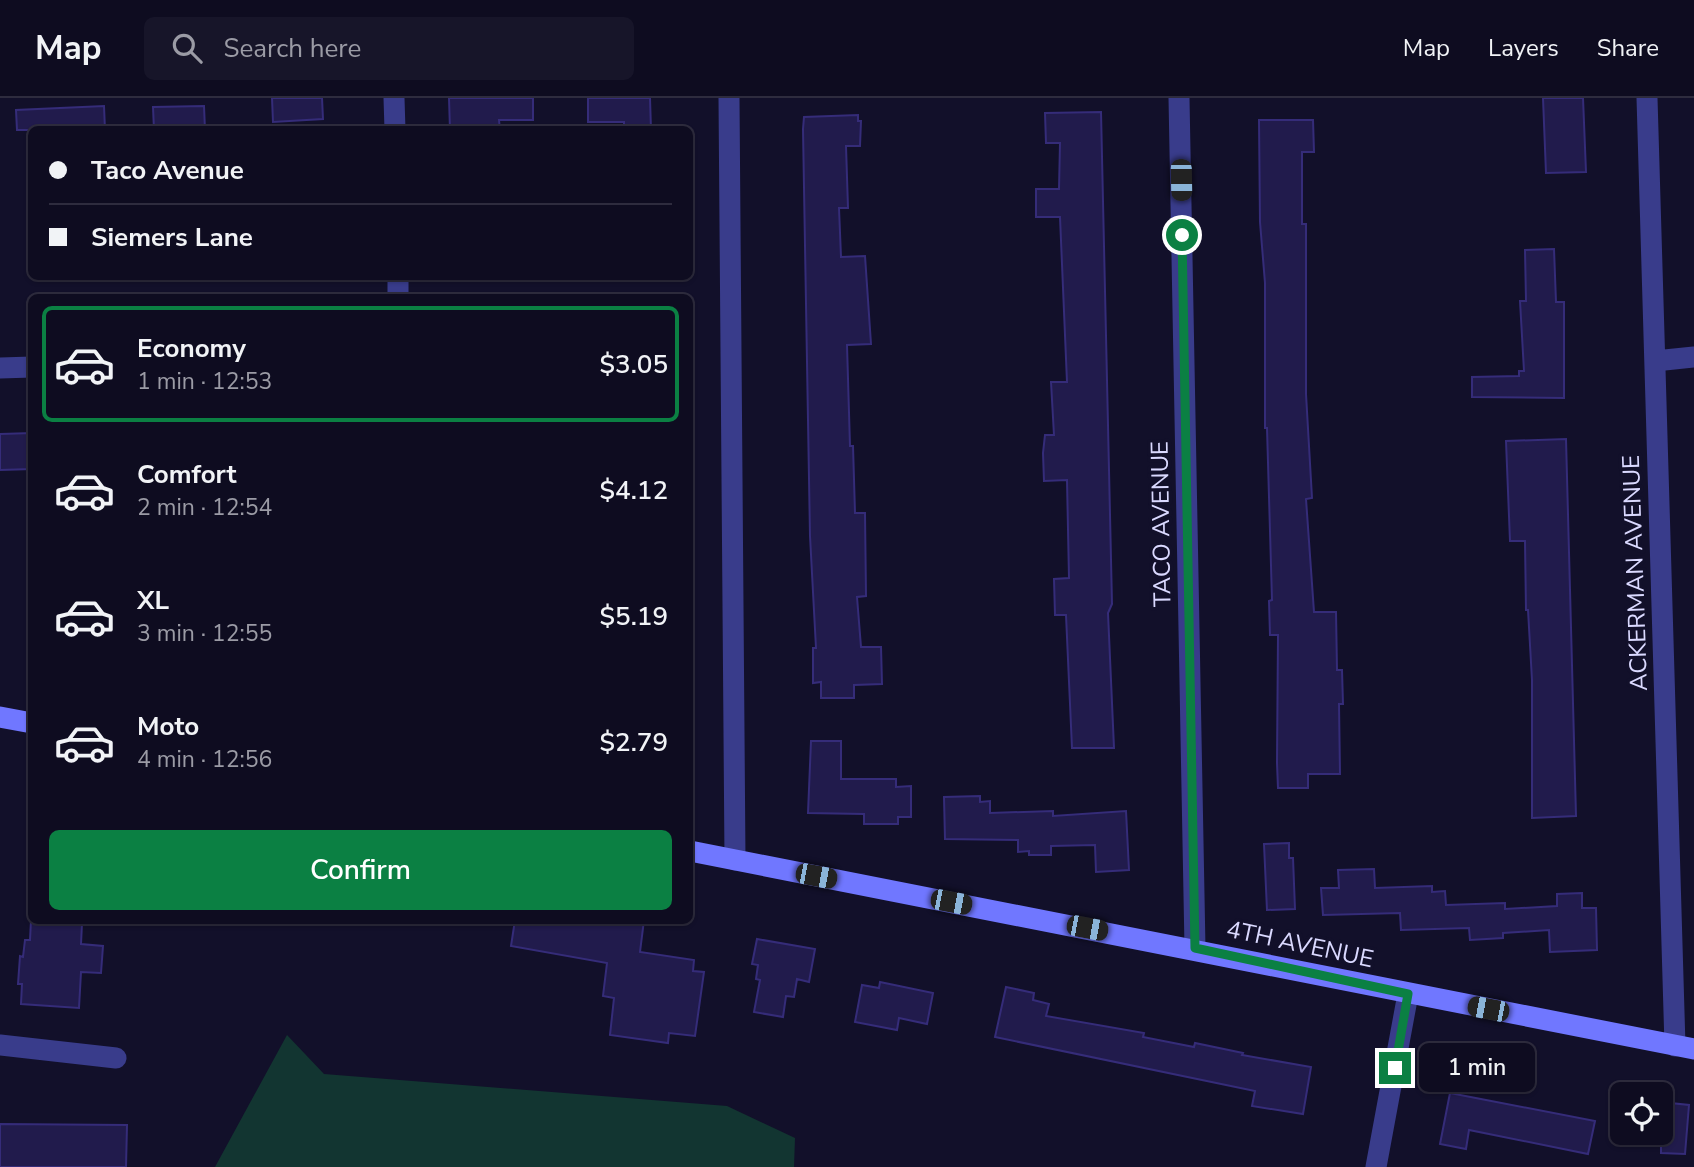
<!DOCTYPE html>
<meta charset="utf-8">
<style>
:root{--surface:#0e0c20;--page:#171529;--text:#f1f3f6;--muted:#9b9ba5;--line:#2e2c3e;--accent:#0b8043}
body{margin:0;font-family:"Nunito Sans",sans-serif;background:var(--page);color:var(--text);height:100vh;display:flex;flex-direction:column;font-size:26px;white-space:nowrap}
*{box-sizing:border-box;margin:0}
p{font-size:23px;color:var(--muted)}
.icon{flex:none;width:38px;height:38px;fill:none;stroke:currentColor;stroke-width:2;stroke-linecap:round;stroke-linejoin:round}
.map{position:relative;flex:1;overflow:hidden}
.sheet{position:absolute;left:28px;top:196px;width:665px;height:630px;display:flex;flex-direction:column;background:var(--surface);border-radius:10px;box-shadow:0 2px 5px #0004,0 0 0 2px var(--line)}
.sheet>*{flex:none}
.hud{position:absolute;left:28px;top:28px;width:665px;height:154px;border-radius:10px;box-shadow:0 2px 5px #0004,0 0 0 2px var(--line);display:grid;align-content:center;height:154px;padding:0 21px;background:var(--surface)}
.fabs{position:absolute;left:1610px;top:984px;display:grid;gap:14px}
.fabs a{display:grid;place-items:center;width:63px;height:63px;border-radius:10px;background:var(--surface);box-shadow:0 2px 5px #0004,0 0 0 2px var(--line);font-size:35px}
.end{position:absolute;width:32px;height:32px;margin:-16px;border:9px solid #0b8043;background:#fff;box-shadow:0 0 0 4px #fff}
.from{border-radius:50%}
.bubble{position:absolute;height:49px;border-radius:10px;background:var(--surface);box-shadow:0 2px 5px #0004,0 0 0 2px var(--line);font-size:23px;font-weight:600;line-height:49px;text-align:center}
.car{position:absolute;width:21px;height:42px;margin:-21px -10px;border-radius:9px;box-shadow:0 0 5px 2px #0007;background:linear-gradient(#222 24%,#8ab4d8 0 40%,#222 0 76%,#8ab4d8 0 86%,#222 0)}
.hud b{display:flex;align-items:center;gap:24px;height:66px;font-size:26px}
.hud b+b{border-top:2px solid var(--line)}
.hud i{width:18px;height:18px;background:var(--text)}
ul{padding:12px 0 0;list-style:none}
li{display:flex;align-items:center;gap:21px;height:116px;margin:0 14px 10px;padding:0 7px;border:4px solid transparent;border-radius:10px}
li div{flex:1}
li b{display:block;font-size:26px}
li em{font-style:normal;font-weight:600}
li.selected{border-color:var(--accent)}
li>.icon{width:63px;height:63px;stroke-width:1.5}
.cta{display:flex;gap:14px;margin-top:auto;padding:14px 21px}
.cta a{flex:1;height:80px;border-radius:10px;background:var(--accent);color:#fff;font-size:28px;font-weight:600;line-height:80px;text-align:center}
header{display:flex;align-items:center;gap:42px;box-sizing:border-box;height:98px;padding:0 35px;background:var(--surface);border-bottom:2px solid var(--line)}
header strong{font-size:33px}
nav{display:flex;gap:38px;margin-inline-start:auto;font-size:24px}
.search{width:490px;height:63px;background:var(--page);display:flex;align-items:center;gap:18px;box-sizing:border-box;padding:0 24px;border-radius:10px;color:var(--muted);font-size:26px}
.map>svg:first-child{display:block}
.green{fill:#123531}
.building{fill:#211b4c;stroke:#352c79;stroke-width:2}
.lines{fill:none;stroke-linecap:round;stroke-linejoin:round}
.street{stroke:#393c8b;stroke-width:21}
.secondary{stroke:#7077ff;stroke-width:21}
.route{stroke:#0b8043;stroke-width:9}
.labels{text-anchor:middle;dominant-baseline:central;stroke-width:7;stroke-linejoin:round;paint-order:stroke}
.street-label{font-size:24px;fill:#dad9ff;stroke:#12102a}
</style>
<header>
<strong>Map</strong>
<div class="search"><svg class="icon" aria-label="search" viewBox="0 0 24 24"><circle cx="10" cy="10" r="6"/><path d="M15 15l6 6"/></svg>Search here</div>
<nav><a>Map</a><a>Layers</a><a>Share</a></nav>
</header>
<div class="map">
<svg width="1694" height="1069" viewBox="0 0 1694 1069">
<rect width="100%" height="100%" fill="#12102a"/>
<path class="green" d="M 287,937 L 324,976 L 727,1008 L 795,1040 L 794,1069 L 215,1069 Z"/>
<path class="building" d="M 272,0 L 322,0 L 323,21 L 273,24 Z
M 449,0 L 533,0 L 533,22 L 499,22 L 500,32 L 450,32 Z
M 588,0 L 650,0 L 651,32 L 624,32 L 624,24 L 588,24 Z
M 1543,0 L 1583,0 L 1586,74 L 1546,75 Z
M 104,8 L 105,32 L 17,32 L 16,12 Z
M 204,8 L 205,32 L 154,32 L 153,9 Z
M 1101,14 L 1112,506 L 1108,515 L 1114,650 L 1072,650 L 1066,517 L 1055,517 L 1054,481 L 1069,480 L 1067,382 L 1044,383 L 1043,355 L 1045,337 L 1054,337 L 1051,284 L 1067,284 L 1060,119 L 1036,119 L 1036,91 L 1059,91 L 1060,45 L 1046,45 L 1045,15 Z
M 858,17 L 858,23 L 861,23 L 860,48 L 846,48 L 848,110 L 839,110 L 841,159 L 865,158 L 871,246 L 847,247 L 850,348 L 853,348 L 855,415 L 865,415 L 866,498 L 857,499 L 861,549 L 881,549 L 882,586 L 854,587 L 854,600 L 821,600 L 821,584 L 813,585 L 813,550 L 816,550 L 810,438 L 803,31 L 804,19 Z
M 1259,22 L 1313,22 L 1314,54 L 1302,54 L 1302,126 L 1306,126 L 1306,296 L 1312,400 L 1306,401 L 1314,514 L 1336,514 L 1337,572 L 1342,572 L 1343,606 L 1339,606 L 1340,676 L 1308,676 L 1308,690 L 1278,690 L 1277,665 L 1278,537 L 1270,537 L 1269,503 L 1272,502 L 1267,330 L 1265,330 L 1265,185 L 1260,124 Z
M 1554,151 L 1556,204 L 1564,204 L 1564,300 L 1472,299 L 1472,279 L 1519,278 L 1519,273 L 1524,273 L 1520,203 L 1526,203 L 1525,152 Z
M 32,335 L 32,371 L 0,372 L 0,336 Z
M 1566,341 L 1576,718 L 1532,720 L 1532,582 L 1528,512 L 1526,512 L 1525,443 L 1510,443 L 1506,343 Z
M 811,643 L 841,643 L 841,681 L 896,681 L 896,689 L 911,688 L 911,719 L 898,719 L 898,726 L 864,726 L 864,716 L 808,715 Z
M 980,698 L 980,704 L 990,703 L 990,715 L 1053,713 L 1053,718 L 1126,713 L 1129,772 L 1096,774 L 1095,747 L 1051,748 L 1051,757 L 1029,757 L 1029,753 L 1018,754 L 1018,742 L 945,741 L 944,699 Z
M 1289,745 L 1289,760 L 1293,760 L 1295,811 L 1267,812 L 1264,746 Z
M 1374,771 L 1375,790 L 1432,788 L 1432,794 L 1445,793 L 1446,807 L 1505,805 L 1505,811 L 1557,808 L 1557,796 L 1582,795 L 1582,810 L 1596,810 L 1597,852 L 1550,854 L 1549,832 L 1503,835 L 1503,840 L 1470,842 L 1469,830 L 1401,832 L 1400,815 L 1323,817 L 1321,790 L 1339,790 L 1338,772 Z
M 31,822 L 82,825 L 81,846 L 103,848 L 101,875 L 81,874 L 79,910 L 21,906 L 22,886 L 18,886 L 20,858 L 23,859 L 25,842 L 30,842 Z
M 515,822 L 644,822 L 640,854 L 694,862 L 693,873 L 704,874 L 695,938 L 669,935 L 668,945 L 610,937 L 614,900 L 603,898 L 607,865 L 511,848 Z
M 757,841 L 815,851 L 809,884 L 797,881 L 794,899 L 786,898 L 783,919 L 754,914 L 760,882 L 756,881 L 758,867 L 752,866 Z
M 880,884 L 933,895 L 927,926 L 899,920 L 897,932 L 855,924 L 862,887 L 879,890 Z
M 1006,889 L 1034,895 L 1033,902 L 1049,906 L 1046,918 L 1144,935 L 1143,939 L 1194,949 L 1195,945 L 1243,955 L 1242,957 L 1311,969 L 1303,1016 L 1252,1008 L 1255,993 L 995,939 Z
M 1450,995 L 1595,1023 L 1588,1056 L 1469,1032 L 1466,1051 L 1440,1046 Z
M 1661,1004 L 1689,1007 L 1685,1056 L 1661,1055 Z
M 0,1026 L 127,1027 L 126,1069 L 0,1069 Z"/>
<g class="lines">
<path class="street" d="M 394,0 L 395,32
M 729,0 L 735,762
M 1179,0 L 1195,850
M 1647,0 L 1675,948
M 398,178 L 398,200
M 1655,263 L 1694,259
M 0,270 L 32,269
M 0,947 L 116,960
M 1376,1069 L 1408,896"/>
<path class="secondary" d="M 0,619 L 32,625
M 690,753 L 1694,951"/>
</g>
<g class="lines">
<path class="route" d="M 1182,137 L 1195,850 L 1408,896 L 1395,970"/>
</g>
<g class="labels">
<g class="street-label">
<text transform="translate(1161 426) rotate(-91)">TACO AVENUE</text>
<text transform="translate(1635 475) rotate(-92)">ACKERMAN AVENUE</text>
<text transform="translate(1300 846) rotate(12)">4TH AVENUE</text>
</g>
</g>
</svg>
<div class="fabs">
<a><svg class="icon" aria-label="locate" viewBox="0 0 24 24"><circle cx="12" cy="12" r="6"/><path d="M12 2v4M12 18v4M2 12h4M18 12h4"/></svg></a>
</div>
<i class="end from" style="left:1182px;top:137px"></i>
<i class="end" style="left:1395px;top:970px"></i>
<div class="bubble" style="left:1419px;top:945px;width:116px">1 min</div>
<i class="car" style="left:1181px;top:82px;rotate:179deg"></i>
<i class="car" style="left:816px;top:778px;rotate:101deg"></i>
<i class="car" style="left:951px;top:804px;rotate:101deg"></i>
<i class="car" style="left:1087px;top:830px;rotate:101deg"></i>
<i class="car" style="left:1488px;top:911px;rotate:281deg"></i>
<div class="hud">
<b><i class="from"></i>Taco Avenue</b>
<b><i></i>Siemers Lane</b>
</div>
<section class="sheet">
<ul>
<li class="selected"><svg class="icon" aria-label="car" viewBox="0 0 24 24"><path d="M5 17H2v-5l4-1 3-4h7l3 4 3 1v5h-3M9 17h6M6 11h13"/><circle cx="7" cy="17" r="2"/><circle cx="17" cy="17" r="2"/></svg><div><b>Economy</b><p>1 min · 12:53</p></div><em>$3.05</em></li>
<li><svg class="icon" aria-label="car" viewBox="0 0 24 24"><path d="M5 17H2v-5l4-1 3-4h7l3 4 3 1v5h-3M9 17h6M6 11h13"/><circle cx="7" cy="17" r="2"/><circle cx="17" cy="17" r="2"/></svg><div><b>Comfort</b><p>2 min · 12:54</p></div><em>$4.12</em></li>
<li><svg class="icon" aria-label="car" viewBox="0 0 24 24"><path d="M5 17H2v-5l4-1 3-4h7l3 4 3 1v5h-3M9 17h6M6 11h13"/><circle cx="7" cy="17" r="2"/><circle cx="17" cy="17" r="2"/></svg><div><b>XL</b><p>3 min · 12:55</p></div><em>$5.19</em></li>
<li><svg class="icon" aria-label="car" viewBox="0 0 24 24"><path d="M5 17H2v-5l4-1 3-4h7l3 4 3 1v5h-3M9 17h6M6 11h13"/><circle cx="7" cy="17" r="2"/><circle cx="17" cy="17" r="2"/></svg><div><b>Moto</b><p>4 min · 12:56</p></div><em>$2.79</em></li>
</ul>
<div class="cta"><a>Confirm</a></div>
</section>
</div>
